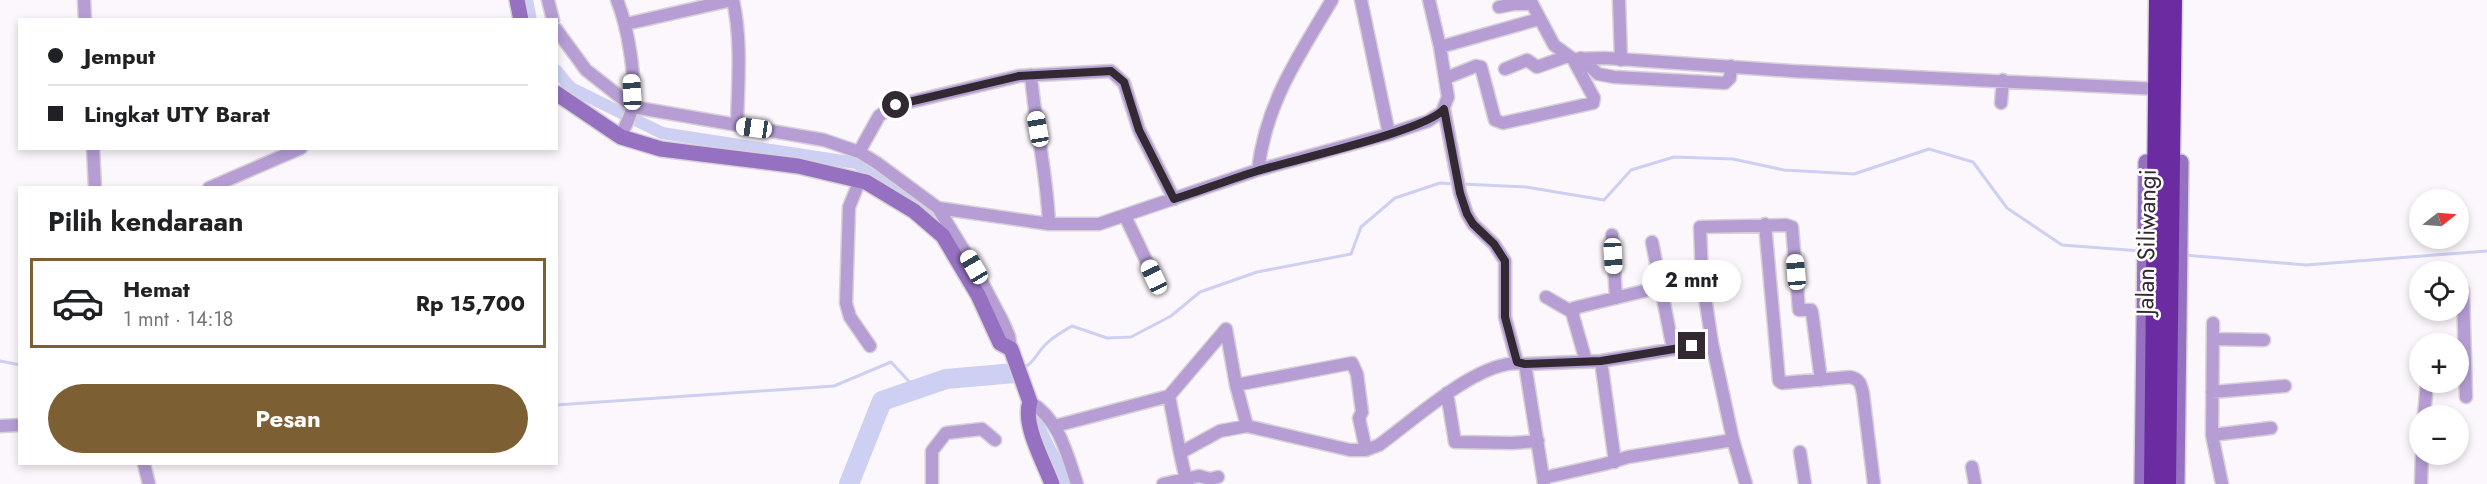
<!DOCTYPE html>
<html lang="id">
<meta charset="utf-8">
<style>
:root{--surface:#fff;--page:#f6f6f6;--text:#202124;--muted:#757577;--line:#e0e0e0;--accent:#7c5f33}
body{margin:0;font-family:Jost,sans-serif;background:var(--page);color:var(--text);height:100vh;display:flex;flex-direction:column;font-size:22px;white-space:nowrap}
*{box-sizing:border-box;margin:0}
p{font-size:20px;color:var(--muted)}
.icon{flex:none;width:33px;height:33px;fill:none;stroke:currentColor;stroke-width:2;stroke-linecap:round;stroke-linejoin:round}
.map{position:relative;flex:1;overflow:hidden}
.side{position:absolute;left:18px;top:186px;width:540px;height:279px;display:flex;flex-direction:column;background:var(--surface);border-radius:0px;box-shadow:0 3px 9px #0003}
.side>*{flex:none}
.hud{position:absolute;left:18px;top:18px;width:540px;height:132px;border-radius:0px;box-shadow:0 3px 9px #0003;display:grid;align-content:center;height:132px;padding:0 30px;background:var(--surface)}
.needle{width:39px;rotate:73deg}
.buttons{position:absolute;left:2409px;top:189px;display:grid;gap:12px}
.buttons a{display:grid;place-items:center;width:60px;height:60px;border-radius:50%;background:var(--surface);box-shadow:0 3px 9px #0003;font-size:30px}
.end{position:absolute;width:27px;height:27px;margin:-14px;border:8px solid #332933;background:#fff;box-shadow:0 0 0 3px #fff}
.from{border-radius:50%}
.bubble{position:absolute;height:42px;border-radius:21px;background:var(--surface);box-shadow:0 3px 9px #0003;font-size:20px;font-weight:700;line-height:42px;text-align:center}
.car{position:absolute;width:18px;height:36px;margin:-18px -9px;border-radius:8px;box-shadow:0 0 4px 2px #0007;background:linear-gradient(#fff 24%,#345 0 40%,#fff 0 76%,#345 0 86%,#fff 0)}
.hud b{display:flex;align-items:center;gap:21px;height:57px;font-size:22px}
.hud b+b{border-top:2px solid var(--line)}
.hud i{width:15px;height:15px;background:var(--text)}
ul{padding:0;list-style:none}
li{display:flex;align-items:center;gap:18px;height:90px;margin:0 12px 9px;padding:0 18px;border:3px solid transparent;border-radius:0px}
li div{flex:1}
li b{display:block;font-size:22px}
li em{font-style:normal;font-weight:700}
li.current{border-color:var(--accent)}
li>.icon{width:54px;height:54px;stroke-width:1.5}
h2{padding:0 30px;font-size:27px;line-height:72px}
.action{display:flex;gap:12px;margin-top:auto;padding:12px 30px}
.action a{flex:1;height:69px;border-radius:36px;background:var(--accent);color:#fff;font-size:24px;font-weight:700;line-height:69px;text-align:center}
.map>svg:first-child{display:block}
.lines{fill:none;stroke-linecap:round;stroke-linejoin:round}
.stream{stroke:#cdd0f3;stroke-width:3}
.canal{stroke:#cdd0f3;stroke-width:12}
.river{stroke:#cdd0f3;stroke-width:20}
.street-casing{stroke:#d8d2d8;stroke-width:15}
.secondary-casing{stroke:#d8d2d8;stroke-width:18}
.highway-casing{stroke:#d8d2d8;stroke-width:21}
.street{stroke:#b69ed5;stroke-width:12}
.secondary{stroke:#9671c1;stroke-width:15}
.highway{stroke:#6b2ca2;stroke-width:18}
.route{stroke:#332933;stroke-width:8}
.labels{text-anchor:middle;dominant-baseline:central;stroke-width:5;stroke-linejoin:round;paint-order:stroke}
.street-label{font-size:24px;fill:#332933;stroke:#fff}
</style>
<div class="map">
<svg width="2487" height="484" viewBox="0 0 2487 484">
<rect width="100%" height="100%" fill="#fcf7fc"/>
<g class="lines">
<path class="stream" d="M 1462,184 L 1526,187 L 1604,200 L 1631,170 L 1674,157 L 1733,159 L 1784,170 L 1854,174 L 1929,149 L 1973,162 L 2007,208 L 2062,245 L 2141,251
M 2184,255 L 2306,265 L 2487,251
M 0,361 L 20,365
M 1024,368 C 1034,362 1036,355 1044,346 C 1052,337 1062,332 1072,326 L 1107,338 L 1131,337 L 1171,316 L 1200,292 L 1257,272 L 1351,254 L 1361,227 L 1395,198 L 1440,183 L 1456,184
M 556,405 L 834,386 L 891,362 L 916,389"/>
<path class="canal" d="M 527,0 L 531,20
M 556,70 L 571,88 L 662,133 L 856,163 L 910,196 L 943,229
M 1031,411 L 1067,484"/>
<path class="river" d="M 849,484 L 882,401 L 946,379 L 1015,373"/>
<g class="street-casing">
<path id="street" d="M 84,0 L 85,20
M 548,0 L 553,20
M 617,0 C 628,27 636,77 633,106 C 631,116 624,127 621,137
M 733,0 C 742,41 738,83 737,125
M 1361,0 L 1389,134
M 1530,0 L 1554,45 L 1573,59 L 1605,58 L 1791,71 L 2158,89
M 1619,0 L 1621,60
M 1499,7 L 1514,4 L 1532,4
M 626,24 L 732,0
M 556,29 L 586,70 L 633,107 L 824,140 L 859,152 L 877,163 L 938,208 L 974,267 L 1003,322 L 1009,336 L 1011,349
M 1440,47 L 1539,19
M 1581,58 L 1598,74 L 1614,77 L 1725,83 L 1730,78 L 1731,66
M 1505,69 L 1527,60 L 1537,67 L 1568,56
M 1031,75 C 1035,125 1047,173 1049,224
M 1446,78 L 1476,66 L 1481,67 L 1495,120 L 1503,123 L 1593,103 L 1594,98 L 1573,59
M 2001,103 L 2003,80
M 1444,109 L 1460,193 L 1467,214 L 1473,224 L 1494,244 L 1505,261 L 1505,317 L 1517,362
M 93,148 L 95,188
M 859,152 L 879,116 L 893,106 L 1019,76 L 1111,71 L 1124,83 L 1139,130 L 1174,199
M 1258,170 C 1266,103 1298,57 1332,0
M 860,180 L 849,207 L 846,303 L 850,317 L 870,346
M 209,188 L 301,148
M 938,208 L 1049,224 L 1099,224 L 1258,170 L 1389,134 L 1428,121 L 1442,112 L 1448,97 L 1440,47 L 1429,0
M 1125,216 L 1154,277
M 1765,224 L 1779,381 L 1782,383 L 1850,377 C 1860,379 1861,384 1863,394 L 1874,484
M 1612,235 L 1616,298
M 1652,242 L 1673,349
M 2463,290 L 2466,397
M 1546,297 L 1572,312
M 2213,323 L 2212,435 L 2222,484
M 2213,339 L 2264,340
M 1712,343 L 1702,277 L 1700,227 L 1786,225 L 1792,227 L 1799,310 L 1811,310 L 1812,312 L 1821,380
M 1586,361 L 1573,316 L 1574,308 L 1702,277
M 1601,361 L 1615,462
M 1525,364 L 1544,484
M 2212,392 L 2285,386
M 1447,393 L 1455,442 L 1512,443 L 1538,441
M 1169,396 L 1180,453
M 1030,402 C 1059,419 1067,454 1077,484
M 2424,416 L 2427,382
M 0,426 L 20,425
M 1055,426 L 1169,396 L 1226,329 L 1236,385
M 1247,426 L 1236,385 L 1352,363 L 1357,374 L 1362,412 L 1359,418 L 1366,450
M 2212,435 L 2271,428
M 1800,452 L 1805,484
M 144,464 L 149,484
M 1972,467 L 1975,484
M 1543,478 L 1605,464 L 1628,457 L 1733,440
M 932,484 L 932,451 L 946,433 L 982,429 L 995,440
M 1163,484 L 1199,476 L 1210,479 L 1218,477
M 1187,484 L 1180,453 L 1220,431 L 1247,426 L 1350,450 L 1366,450 L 1379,445 C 1413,421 1483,355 1525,364 L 1601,361 L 1712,343 L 1733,440 L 1746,484
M 2421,484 L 2422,454"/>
</g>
<g class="secondary-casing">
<path id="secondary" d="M 517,0 L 521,20
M 556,93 L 621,137 L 661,149 L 798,166 L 866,182 L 914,211 L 943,236 L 978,295 L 1000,343 L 1011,349 L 1030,402 C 1022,424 1044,462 1052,484
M 2142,484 L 2146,162
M 2177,484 L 2181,162"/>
</g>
<g class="highway-casing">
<path id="highway" d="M 2153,484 L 2158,0
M 2167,484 L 2173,0"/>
</g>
<use href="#street" class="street"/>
<use href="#secondary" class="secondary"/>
<use href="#highway" class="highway"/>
</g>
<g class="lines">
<path class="route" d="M 896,105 L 1019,76 L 1111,71 L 1124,82 L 1139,130 L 1174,199 C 1202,190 1229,180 1257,171 C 1292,160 1426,131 1444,109 L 1460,193 L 1467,214 L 1473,224 L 1494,244 L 1505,261 L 1505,317 L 1517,362 L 1525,364 L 1601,361 L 1692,346"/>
</g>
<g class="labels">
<g class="street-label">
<text transform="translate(2146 242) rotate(-89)">Jalan Siliwangi</text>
</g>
</g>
</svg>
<div class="buttons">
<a><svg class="needle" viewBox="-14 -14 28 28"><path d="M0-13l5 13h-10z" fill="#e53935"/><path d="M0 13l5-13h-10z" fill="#757577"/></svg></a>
<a><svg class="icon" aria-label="locate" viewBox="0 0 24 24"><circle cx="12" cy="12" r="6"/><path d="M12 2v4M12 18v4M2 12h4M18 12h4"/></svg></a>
<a>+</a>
<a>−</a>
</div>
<i class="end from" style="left:896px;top:105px"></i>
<i class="end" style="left:1692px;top:346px"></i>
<div class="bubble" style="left:1642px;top:260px;width:99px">2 mnt</div>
<i class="car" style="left:632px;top:92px;rotate:357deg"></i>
<i class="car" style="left:754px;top:128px;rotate:278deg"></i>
<i class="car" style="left:1038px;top:129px;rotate:350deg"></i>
<i class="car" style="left:1613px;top:256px;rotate:177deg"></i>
<i class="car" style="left:974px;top:267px;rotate:330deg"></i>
<i class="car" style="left:1796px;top:272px;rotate:355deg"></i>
<i class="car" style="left:1154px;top:277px;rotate:335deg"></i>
<div class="hud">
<b><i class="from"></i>Jemput</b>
<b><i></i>Lingkat UTY Barat</b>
</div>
<section class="side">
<h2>Pilih kendaraan</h2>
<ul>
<li class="current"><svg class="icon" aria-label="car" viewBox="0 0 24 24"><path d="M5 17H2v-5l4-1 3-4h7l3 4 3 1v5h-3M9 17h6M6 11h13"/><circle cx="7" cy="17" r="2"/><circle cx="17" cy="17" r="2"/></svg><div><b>Hemat</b><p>1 mnt · 14:18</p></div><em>Rp 15,700</em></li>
</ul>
<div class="action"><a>Pesan</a></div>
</section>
</div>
